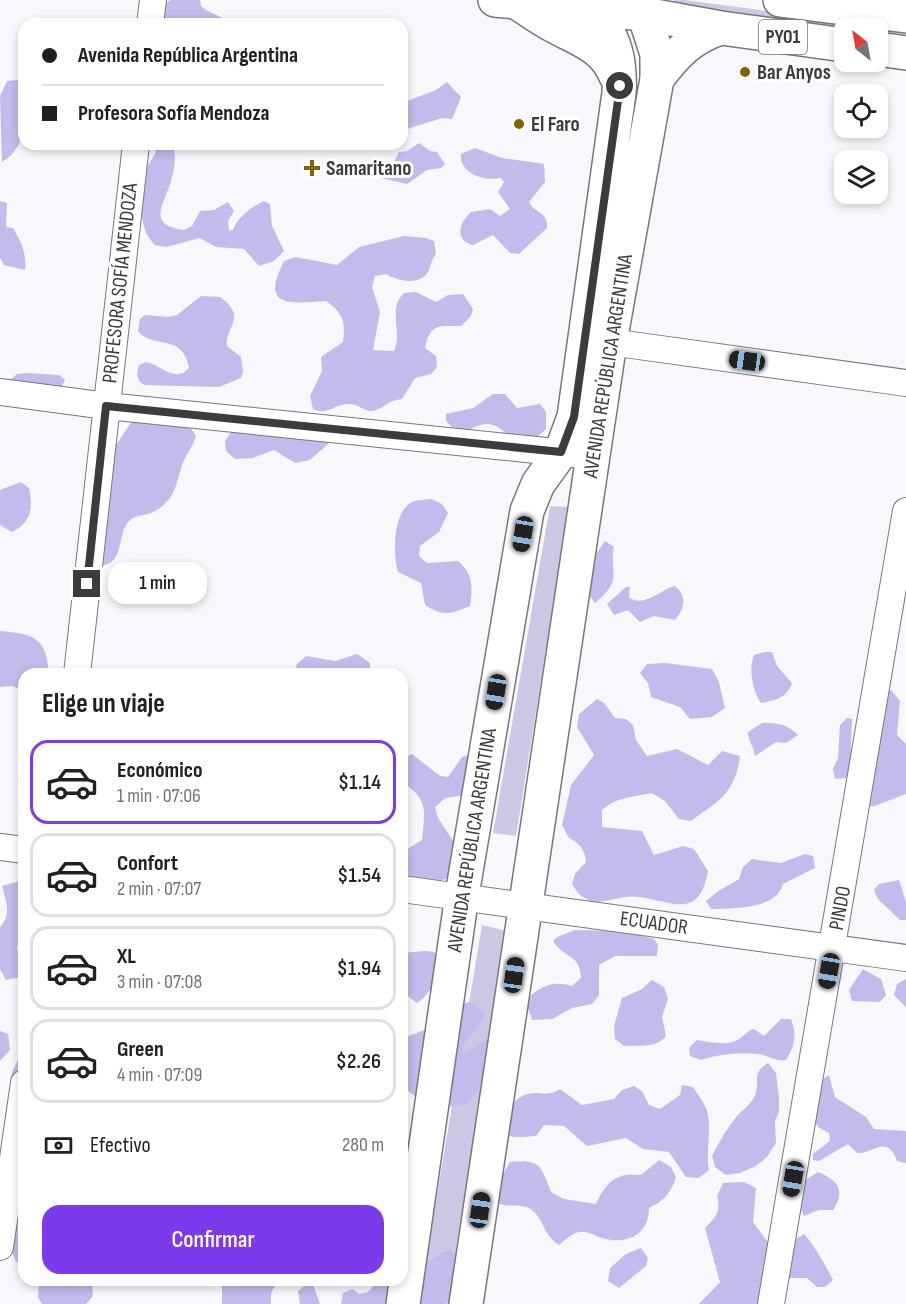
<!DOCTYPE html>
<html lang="es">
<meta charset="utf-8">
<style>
:root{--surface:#fff;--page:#f6f6f6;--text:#202124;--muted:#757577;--line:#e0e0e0;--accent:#7c3aed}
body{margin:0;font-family:"Sofia Sans Condensed",sans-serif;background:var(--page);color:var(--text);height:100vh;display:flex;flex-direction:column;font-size:22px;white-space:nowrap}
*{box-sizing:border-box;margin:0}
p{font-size:20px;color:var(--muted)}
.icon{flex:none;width:33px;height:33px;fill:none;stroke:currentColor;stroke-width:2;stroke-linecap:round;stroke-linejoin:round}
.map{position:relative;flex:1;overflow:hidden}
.details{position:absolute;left:18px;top:668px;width:390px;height:618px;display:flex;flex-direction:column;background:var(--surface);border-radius:18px;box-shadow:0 3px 9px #0003}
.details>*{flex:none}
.guide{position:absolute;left:18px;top:18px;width:390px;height:132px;border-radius:18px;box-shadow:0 3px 9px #0003;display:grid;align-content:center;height:132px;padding:0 24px;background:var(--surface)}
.needle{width:39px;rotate:329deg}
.fabs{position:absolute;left:834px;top:18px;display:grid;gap:12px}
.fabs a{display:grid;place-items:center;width:54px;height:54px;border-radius:12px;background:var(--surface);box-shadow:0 3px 9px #0003;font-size:30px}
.end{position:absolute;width:27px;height:27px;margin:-14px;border:8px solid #3c3c3e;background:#fff;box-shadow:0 0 0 3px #fff}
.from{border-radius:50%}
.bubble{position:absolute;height:42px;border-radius:18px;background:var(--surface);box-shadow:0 3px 9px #0003;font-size:20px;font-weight:600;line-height:42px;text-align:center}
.car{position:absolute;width:18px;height:36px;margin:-18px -9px;border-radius:8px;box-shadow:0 0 4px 2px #0007;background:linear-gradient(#222 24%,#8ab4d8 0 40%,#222 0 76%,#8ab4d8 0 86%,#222 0)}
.guide b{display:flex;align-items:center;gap:21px;height:57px;font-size:22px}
.guide b+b{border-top:2px solid var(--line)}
.guide i{width:15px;height:15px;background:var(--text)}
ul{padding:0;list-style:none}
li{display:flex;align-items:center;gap:18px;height:84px;margin:0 12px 9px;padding:0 12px;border:3px solid var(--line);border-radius:18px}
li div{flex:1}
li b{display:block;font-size:22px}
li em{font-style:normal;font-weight:600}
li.selected{border-color:var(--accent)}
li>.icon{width:54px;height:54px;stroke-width:1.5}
h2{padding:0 24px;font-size:27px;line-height:72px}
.pay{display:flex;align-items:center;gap:15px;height:66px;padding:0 24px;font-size:22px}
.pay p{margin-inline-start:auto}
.cta{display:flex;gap:12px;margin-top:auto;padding:12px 24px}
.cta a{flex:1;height:69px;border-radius:18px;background:var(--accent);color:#fff;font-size:24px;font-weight:600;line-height:69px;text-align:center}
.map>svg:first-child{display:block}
.green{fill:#cbc7e5}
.forest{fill:#c2bbeb}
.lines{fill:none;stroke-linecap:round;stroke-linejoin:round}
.street-casing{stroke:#78787b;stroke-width:28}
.secondary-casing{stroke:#78787b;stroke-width:36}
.highway-casing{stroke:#78787b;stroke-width:36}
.street{stroke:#fff;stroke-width:26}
.secondary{stroke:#fff;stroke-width:33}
.highway{stroke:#fff;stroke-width:33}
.route{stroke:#3c3c3e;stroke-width:8}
.poi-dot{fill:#886100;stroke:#fff;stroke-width:2}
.labels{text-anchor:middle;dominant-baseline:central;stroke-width:6;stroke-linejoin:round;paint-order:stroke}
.shield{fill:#fff;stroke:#767678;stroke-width:1.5}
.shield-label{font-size:20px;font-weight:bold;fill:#3c3c3e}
.poi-label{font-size:21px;font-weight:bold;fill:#3c3c3e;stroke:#fff;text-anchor:start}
.street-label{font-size:21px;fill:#3c3c3e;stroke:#fff}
</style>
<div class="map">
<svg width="906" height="1304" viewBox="0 0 906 1304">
<rect width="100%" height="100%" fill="#f8f7fb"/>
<path class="green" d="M 674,0 L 684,0 L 906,29 L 905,32 L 878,33 L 878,28 L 844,29 L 676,5 Z
M 550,506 L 569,507 L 516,836 L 493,833 Z
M 482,925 L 507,931 L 447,1304 L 419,1304 Z"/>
<path class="forest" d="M 170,0 L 200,0 L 201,6 C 209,14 223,15 230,24 L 144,24 Z
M 16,80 L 24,83 C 24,111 30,147 2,162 L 0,96 L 7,81 Z
M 447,82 L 461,97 L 452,119 L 442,118 L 407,129 L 402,126 L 402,103 L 436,90 Z
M 419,143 L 430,151 L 437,152 L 445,164 L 441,168 L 427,170 L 407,184 L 381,178 L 381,170 L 392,166 L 399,152 L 407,151 Z
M 149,144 L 173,144 C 176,157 175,169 171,181 C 165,203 145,225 184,230 L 192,226 L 200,211 L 214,210 L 228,202 L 234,211 L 228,221 L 229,231 L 233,230 C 238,216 252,207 264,201 L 270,204 L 272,226 L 284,251 L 274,261 L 259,266 L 244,249 L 216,247 L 200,238 L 166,247 L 155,245 C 135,227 142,191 147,168 C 149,161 154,158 156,151 Z
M 475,148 L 502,158 L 544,164 L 545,182 L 529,202 C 535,214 548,211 547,228 L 519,254 L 510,253 L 493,235 L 473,245 C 454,240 459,223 471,212 L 490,209 L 500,216 L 510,209 L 498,192 L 504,182 L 501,178 C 485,181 459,174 461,154 Z
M 0,201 L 7,203 L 6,227 L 13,228 C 21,241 27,255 25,270 L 4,265 L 0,258 Z
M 404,236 L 426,238 L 434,241 L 436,254 C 431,260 431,266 428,272 C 419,286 397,281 386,274 L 375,276 L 372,287 L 380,312 L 373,350 L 394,351 C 403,332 387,309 404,293 L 416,292 L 436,302 L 448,295 L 463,294 L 473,309 L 471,316 L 461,326 C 437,326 431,323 425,348 L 436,356 L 437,367 L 431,374 L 415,378 L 402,399 C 386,401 387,406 376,410 C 365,414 359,403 349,404 C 334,404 327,416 313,409 L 310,396 L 322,371 L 321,357 L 343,342 C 346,322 343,313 326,301 C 292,303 259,310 284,261 L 296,257 L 337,265 L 359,247 Z
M 201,296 L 220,297 C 249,318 224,327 227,346 L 241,357 L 243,372 L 241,378 L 219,387 L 144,385 L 139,381 L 137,374 L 139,365 L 146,362 C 160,364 175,384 189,368 C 183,332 153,350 138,331 L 140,319 L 145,315 L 169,317 L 177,315 Z
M 27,373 L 59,375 L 65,380 L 61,389 L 12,388 L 10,380 L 17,374 Z
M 493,394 L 505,394 L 517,408 L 540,404 L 546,412 L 546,429 C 513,462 510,425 488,424 C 470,423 466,443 446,421 L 446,414 L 473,408 Z
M 143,415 L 183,416 L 196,436 C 193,447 186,454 182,465 C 176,484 175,500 155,511 C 147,516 136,514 129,521 C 117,534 124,564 102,565 L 105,462 L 130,424 Z
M 323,422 L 328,444 L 310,460 L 295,463 L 274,450 L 253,458 L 235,459 L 226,451 L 225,441 L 234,428 Z
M 21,482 L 29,488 C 33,508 32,522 12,532 L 0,525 L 0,490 Z
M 431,499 L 442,504 L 448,513 L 439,532 L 420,546 L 419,556 L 427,563 L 458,561 C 473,573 473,587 470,606 C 451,614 444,617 425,605 L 421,583 L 398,572 C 393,554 392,513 412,502 C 417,500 426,500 431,499 Z
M 605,541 L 614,547 C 609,575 624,579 595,603 L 587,593 L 595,555 Z
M 675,586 C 688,597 684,609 675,620 L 654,616 L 640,622 L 628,610 L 614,615 L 607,604 L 626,587 L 630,587 L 629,597 C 643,609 661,589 675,586 Z
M 0,631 C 34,634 46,637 49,673 L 24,674 L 24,691 L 12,686 L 0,687 Z
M 765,652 L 772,652 L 777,666 L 792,683 C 787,698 776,700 761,703 C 753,692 748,669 754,655 Z
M 357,654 L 370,663 L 370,673 L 294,673 L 297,664 L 306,656 L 335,661 Z
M 665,663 L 712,669 L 719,682 L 725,708 L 712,717 L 690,719 L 680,707 L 651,697 L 648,683 L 640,673 L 647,664 Z
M 891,690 L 900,701 L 897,735 L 906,744 L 906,794 L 872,807 L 858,800 L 875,695 Z
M 597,699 L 604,703 L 615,718 L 626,719 L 633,725 L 636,740 L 647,756 L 677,749 L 708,765 L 722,751 L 740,756 C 735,793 719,801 691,821 L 679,819 L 665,801 L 652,793 C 633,797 616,797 602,810 L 602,827 L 642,831 L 654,855 L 683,846 L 694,849 L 708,871 C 699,921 672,901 639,897 C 612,893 591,917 572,884 L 575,874 L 586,862 C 585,850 580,843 569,838 L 562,825 L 571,785 L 594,755 L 577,727 L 579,714 Z
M 847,718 L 852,719 L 850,771 L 846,778 L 835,779 L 833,769 L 838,758 L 840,725 Z
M 762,723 C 775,722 789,725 798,735 L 786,743 L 776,742 L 755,756 C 754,746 748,742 748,732 Z
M 412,754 L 440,776 L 448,777 L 462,757 L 472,754 L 473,794 L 445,798 L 435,807 L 438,818 L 456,845 L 448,878 L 431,884 L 402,877 L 402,849 L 406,850 L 422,840 C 425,810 429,800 402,782 L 402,758 Z
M 24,763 L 24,795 C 13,785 19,776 24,763 Z
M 805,854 L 813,856 L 815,868 L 783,884 C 776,910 733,908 711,909 L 706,901 L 717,892 L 739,879 L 743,867 L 752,859 L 781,863 Z
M 23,880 L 24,905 L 17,949 L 24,972 L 21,977 L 6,980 L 0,969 L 0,927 C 12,914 6,902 2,886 Z
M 899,880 L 906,902 L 906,920 L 900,920 L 878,899 L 874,890 L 879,884 Z
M 575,930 L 624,931 L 654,939 L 658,945 L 657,956 L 615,956 L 599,965 L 599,995 L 592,1004 L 572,1008 L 552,1019 L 532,1020 L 528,1008 L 531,995 C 544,985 555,981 572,986 L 581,978 C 580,953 564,959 553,941 L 557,937 Z
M 425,951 L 434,952 C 446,967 431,995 417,1003 L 402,992 L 402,953 Z
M 863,969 L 881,979 L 886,995 L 880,1002 L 852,1001 L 849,990 Z
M 906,979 L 906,1007 L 894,995 L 897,984 Z
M 652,980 L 664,987 L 668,999 L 662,1017 L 666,1036 C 656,1049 640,1045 624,1046 L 615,1039 L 614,1026 L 622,998 L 642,989 Z
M 470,1002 L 484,1013 C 481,1032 464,1035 462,1052 L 465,1053 L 488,1039 L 499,1040 L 489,1077 L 466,1104 L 447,1107 L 423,1096 L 416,1097 L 402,1086 L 402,1041 C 410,1033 420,1033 429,1028 C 444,1020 452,1004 470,1002 Z
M 24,1012 L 24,1102 C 18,1099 13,1095 11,1089 C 7,1076 18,1063 21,1051 C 24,1038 20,1025 24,1012 Z
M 781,1019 L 791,1019 C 797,1035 795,1046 786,1060 C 775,1062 769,1055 758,1054 C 739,1052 719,1054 701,1060 L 690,1056 L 689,1048 L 697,1040 C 708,1042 728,1046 737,1040 C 744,1037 746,1031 754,1029 L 764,1036 Z
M 0,1031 L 8,1034 L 10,1050 L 0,1061 Z
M 768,1063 L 776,1073 L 779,1098 L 779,1112 L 775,1121 L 776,1143 L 767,1157 L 756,1166 L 740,1173 L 726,1175 L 715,1167 L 712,1156 C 719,1142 727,1128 737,1116 C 743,1109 751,1105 755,1095 C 761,1081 750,1074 768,1063 Z
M 829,1075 L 835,1097 L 866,1117 L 874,1129 L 906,1131 L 906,1163 L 897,1161 C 887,1133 874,1154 857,1153 L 848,1144 L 819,1161 L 813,1160 L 813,1154 L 830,1141 L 829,1133 L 818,1127 L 813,1118 L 820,1081 Z
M 682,1085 L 693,1087 C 697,1094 703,1101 706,1108 C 713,1126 705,1149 709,1170 L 699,1178 L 686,1177 L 669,1152 L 643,1149 L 626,1138 L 587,1146 L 564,1126 L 544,1125 L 536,1136 C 520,1137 510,1139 497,1131 C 507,1112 513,1093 537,1093 C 548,1094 551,1094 560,1089 L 582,1105 L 614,1099 L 622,1090 L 634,1086 L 642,1091 L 649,1105 L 660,1109 L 680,1095 Z
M 24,1122 L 24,1262 L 16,1262 L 9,1244 L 21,1205 L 15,1195 Z
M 659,1160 L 671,1167 L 676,1177 C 671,1193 664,1201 649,1208 C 649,1233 630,1244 606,1239 C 597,1237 588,1230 579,1232 C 572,1233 565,1240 559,1245 C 542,1234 545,1221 533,1211 C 522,1201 507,1211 493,1200 L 500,1180 L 510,1162 C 541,1159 541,1166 551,1192 L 564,1199 L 596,1204 C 606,1182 616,1172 641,1175 Z
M 818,1172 C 838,1180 846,1191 833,1210 L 819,1210 L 804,1216 L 794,1196 L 798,1185 Z
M 744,1182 L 756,1188 L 753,1222 L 770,1245 L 764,1265 L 761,1304 L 699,1304 L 720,1282 L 705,1228 C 716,1217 721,1211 717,1196 L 723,1183 Z
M 804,1234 C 812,1242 828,1269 833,1280 L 825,1287 L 817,1287 L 807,1278 L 782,1278 L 781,1248 Z
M 641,1248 L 648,1258 L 646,1266 L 619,1288 L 608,1281 L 610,1268 L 626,1254 Z
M 450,1250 L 462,1256 L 458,1297 L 446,1304 L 399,1304 C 413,1281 423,1258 450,1250 Z
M 39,1280 L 96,1280 L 92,1283 L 93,1296 L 86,1304 L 42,1304 L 38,1297 Z
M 222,1280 L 281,1280 C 272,1289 270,1291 271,1304 L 222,1304 Z
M 379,1280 L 384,1280 C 391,1288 389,1294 387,1304 L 341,1304 L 343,1293 L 353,1289 L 359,1294 L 368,1292 Z
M 313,1285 L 320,1304 L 300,1304 L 298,1291 L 304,1286 Z"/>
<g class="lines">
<g class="street-casing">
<path id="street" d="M 150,24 L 153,0
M 610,342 L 906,383
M 0,392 L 107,406 L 575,454
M 77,674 L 136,144
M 0,847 L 24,850
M 402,889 L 906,958
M 0,1247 L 24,1083
M 771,1304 L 906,511"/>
</g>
<g class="secondary-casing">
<path id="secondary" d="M 516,2 C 529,10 542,20 556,27 C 582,41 604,47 616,76
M 403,1304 L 462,895 L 527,511 L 538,484 L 561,452 L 574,417 L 619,93 C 621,56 614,41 596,9
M 466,1304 L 610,342 L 657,79 L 657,54 L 644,14"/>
</g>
<g class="highway-casing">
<path id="highway" d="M 495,0 L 644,14 L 721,28 L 844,45
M 780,0 L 906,16
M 878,49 L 906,53
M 657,79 C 675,55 691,37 721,28"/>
</g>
<use href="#street" class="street"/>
<use href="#secondary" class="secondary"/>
<use href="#highway" class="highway"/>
</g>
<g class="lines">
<path class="route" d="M 87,584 L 106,406 L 561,452 L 574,417 L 620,86"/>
</g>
<g class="poi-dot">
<circle cx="745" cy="72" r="6"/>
<circle cx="519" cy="124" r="6"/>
<path d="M309 159h6v6h6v6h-6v6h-6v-6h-6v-6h6z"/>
</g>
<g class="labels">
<rect class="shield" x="759" y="20" width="48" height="34" rx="4.5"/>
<g class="shield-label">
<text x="783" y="37">PY01</text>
</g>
<g class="poi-label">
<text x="757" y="72">Bar Anyos</text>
<text x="531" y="124">El Faro</text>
<text x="326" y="168">Samaritano</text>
</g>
<g class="street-label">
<text transform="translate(120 283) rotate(-84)">PROFESORA SOFÍA MENDOZA</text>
<text transform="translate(608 366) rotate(-81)">AVENIDA REPÚBLICA ARGENTINA</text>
<text transform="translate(472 840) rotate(-81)">AVENIDA REPÚBLICA ARGENTINA</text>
<text transform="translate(840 908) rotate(-80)">PINDO</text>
<text transform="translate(654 923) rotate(8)">ECUADOR</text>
</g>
</g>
</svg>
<div class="fabs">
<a><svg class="needle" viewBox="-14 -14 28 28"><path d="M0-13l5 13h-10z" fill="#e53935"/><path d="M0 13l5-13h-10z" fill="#757577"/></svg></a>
<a><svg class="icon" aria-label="locate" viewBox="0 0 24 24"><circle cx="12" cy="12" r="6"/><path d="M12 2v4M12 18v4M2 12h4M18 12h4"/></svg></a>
<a><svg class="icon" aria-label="layers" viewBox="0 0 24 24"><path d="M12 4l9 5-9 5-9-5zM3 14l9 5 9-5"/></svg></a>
</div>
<i class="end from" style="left:620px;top:86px"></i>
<i class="end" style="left:87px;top:584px"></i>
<div class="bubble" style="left:108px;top:562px;width:99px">1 min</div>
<i class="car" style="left:747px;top:361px;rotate:278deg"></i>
<i class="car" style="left:523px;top:534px;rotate:189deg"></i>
<i class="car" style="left:496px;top:692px;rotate:189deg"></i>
<i class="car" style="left:829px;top:971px;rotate:190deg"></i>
<i class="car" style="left:514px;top:975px;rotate:8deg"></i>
<i class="car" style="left:793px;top:1179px;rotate:190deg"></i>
<i class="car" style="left:480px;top:1210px;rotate:8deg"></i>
<div class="guide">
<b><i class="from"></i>Avenida República Argentina</b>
<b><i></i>Profesora Sofía Mendoza</b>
</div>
<section class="details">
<h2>Elige un viaje</h2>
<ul>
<li class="selected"><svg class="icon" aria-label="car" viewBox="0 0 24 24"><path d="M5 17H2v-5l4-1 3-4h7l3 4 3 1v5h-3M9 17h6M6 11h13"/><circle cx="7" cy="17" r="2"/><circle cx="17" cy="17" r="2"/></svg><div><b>Económico</b><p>1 min · 07:06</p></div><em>$1.14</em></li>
<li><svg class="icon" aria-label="car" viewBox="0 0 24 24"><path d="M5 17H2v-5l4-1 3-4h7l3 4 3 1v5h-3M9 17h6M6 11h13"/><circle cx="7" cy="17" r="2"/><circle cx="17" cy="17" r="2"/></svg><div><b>Confort</b><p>2 min · 07:07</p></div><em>$1.54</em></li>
<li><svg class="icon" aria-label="car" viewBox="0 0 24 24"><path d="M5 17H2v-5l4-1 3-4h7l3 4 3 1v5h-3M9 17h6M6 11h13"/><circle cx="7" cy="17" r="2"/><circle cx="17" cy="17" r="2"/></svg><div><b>XL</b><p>3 min · 07:08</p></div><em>$1.94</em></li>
<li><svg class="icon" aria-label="car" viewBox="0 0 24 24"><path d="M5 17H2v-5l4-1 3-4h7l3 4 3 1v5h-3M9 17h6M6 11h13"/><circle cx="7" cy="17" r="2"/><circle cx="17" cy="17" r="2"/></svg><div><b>Green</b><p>4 min · 07:09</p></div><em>$2.26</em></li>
</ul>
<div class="pay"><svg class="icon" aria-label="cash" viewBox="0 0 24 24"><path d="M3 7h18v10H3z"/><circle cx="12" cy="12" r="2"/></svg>Efectivo<p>280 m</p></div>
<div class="cta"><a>Confirmar</a></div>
</section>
</div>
